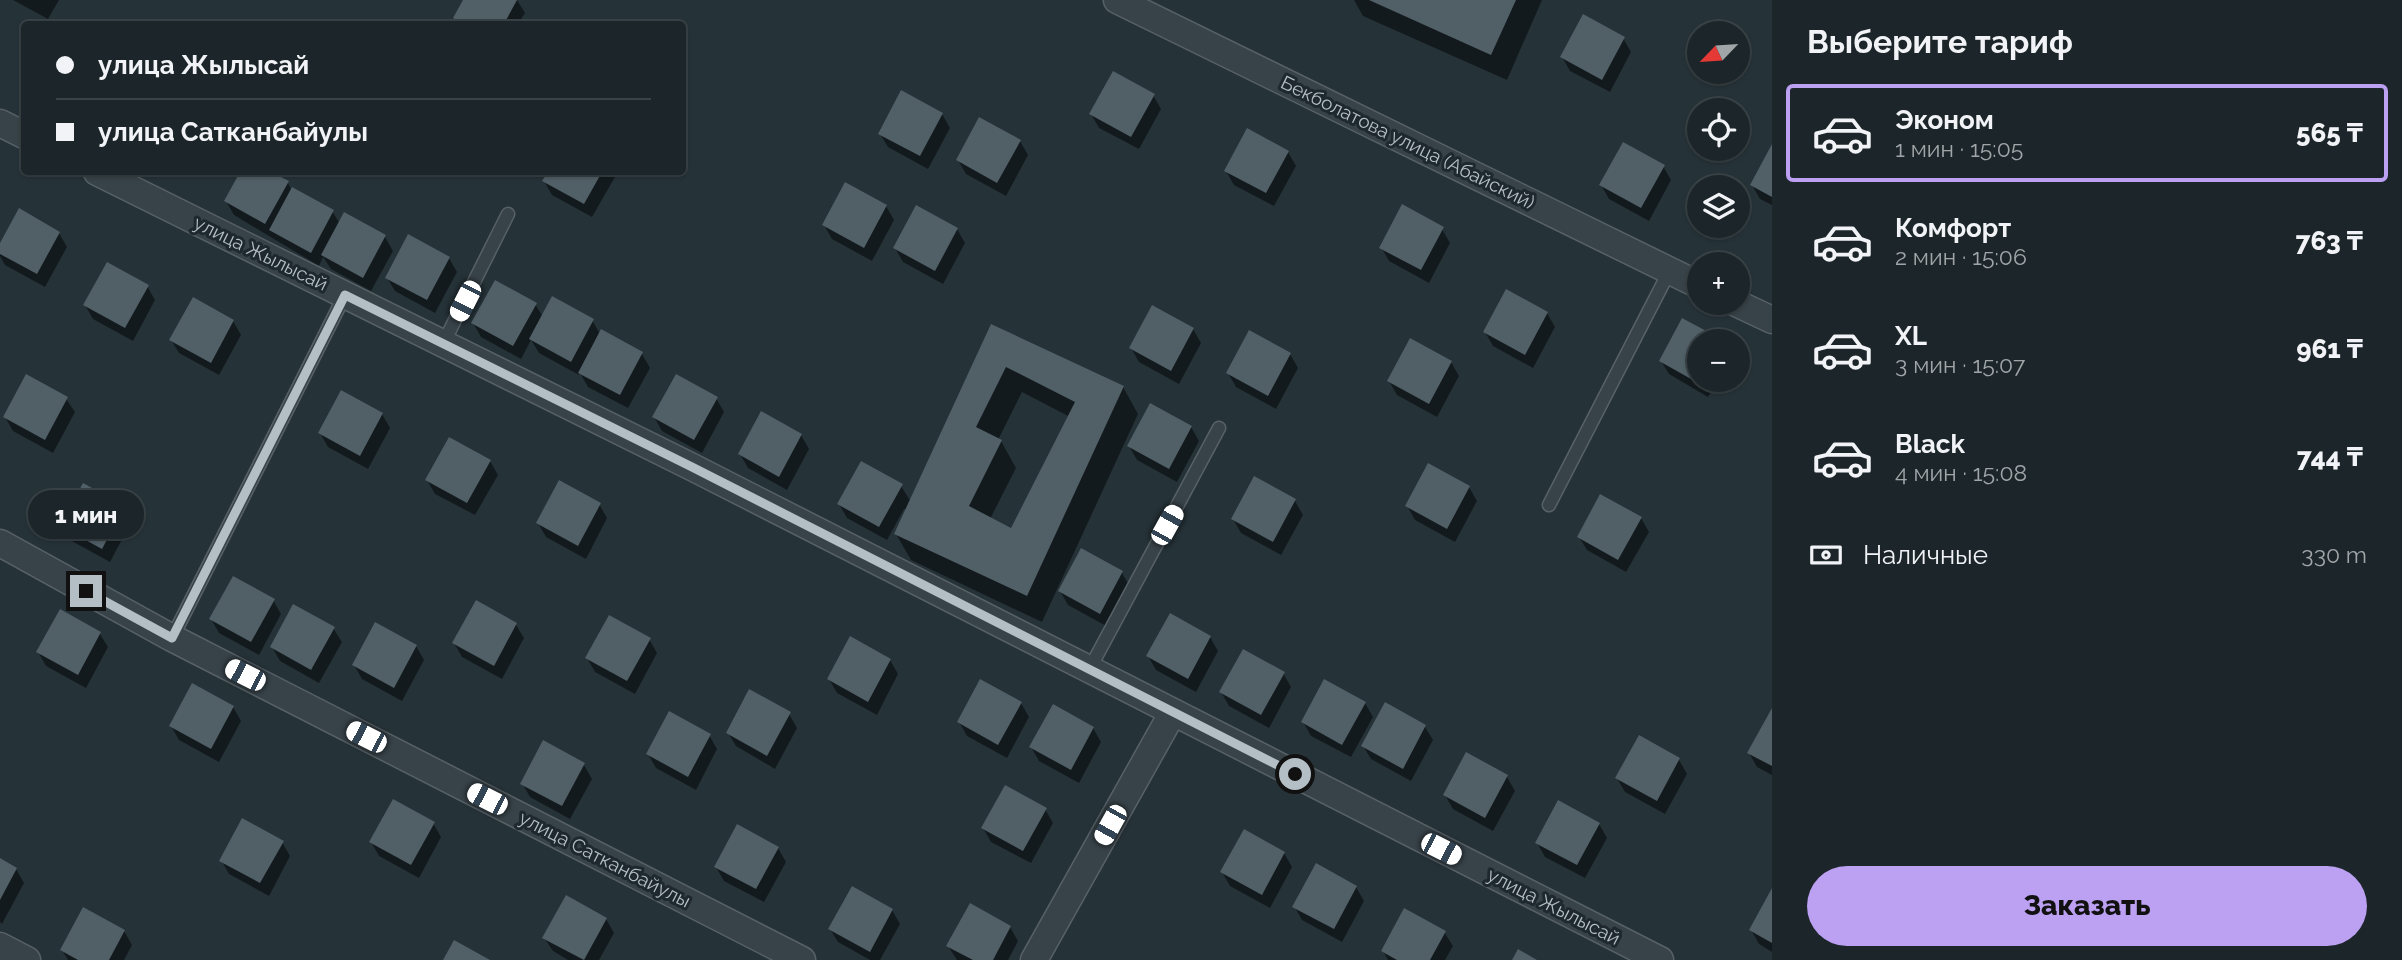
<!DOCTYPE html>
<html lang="ru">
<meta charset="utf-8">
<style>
:root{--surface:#1c262a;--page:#293236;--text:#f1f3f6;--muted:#a0a5a8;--line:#3a4347;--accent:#bca0f2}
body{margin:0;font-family:Raleway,sans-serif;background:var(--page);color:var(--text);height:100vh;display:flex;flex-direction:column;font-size:26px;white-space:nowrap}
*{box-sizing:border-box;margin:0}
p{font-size:23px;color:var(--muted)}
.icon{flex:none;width:38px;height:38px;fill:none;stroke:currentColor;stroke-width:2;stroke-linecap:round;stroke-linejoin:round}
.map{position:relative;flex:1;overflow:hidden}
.details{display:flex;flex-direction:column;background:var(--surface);width:630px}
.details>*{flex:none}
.banner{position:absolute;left:21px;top:21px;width:665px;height:154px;border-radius:7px;box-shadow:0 2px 5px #0004,0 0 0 2px var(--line);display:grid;align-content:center;height:154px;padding:0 35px;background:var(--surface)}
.needle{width:46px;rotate:245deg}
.fabs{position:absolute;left:1687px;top:21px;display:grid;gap:14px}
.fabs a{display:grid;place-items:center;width:63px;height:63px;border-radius:50%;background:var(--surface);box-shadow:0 2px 5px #0004,0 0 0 2px var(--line);font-size:35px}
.end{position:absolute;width:32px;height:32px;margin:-16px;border:9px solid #b4bec5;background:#111;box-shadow:0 0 0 4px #111}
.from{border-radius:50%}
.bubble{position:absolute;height:49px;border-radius:24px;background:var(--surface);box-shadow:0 2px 5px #0004,0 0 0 2px var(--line);font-size:23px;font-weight:800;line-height:49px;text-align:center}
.car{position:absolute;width:21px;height:42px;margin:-21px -10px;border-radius:9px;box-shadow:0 0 5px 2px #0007;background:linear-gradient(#fff 24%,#345 0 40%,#fff 0 76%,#345 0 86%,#fff 0)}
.banner b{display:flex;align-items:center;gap:24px;height:66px;font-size:26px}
.banner b+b{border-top:2px solid var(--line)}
.banner i{width:18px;height:18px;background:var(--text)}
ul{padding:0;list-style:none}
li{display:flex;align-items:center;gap:21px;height:98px;margin:0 14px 10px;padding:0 21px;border:4px solid transparent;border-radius:7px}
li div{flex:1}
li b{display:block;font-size:26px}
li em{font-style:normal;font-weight:800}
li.current{border-color:var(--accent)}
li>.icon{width:63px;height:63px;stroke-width:1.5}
h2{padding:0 35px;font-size:32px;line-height:84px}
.pay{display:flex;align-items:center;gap:18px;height:77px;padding:0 35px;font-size:26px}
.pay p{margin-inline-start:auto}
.primary-button{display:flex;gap:14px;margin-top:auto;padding:14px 35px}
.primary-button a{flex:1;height:80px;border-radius:42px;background:var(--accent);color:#111;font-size:28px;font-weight:800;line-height:80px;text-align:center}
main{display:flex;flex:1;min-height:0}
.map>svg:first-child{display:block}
.shadow{fill:#0007;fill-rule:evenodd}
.building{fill:#515f67;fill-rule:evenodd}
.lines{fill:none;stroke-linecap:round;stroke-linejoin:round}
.lane-casing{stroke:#576167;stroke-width:15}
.street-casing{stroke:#576167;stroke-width:29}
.lane{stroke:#384349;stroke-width:12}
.street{stroke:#384349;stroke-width:26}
.route{stroke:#b4bec5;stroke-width:9}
.labels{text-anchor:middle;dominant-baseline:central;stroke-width:6;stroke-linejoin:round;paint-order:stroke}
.street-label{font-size:19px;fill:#b4bec5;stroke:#1e282e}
</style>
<main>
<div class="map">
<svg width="1772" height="960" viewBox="0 0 1772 960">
<rect width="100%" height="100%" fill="#253238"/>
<path class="shadow" d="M 13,0 L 59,0 L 48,19 Z
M 465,0 L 517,0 L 525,13 L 518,24 L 459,24 L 455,18 Z
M 1354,0 L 1542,0 L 1507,80 L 1363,16 Z
M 1623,38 L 1631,52 L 1610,92 L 1570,71 L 1562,57 Z
M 1153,95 L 1161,109 L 1139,149 L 1099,128 L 1091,114 Z
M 942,114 L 950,128 L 928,169 L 888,147 L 880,134 Z
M 1020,141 L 1028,155 L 1006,196 L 966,174 L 958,160 Z
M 1772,148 L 1772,205 L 1760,199 L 1752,185 Z
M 1288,152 L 1296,166 L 1274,206 L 1234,185 L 1226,171 Z
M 1663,166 L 1671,180 L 1649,221 L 1609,199 L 1601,185 Z
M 242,172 L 268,172 L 288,183 L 291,189 L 332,211 L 340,224 L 385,237 L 393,251 L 371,291 L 331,269 L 323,257 L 319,266 L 234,215 L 226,201 Z
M 550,172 L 612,172 L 615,177 L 592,217 L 552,195 L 544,181 Z
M 886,206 L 894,220 L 872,261 L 832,239 L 824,225 Z
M 957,229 L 965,243 L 943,284 L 903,262 L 895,248 Z
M 1442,229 L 1450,243 L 1429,283 L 1389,261 L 1381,247 Z
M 59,233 L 67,247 L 45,287 L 5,265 L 0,256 L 0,246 Z
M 449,258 L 457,272 L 435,313 L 395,291 L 387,278 Z
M 147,286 L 155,300 L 133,341 L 93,319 L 85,305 Z
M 535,304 L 543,317 L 592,320 L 600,334 L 642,354 L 650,368 L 628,408 L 588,387 L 580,373 L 579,375 L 539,353 L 531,340 L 521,359 L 481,337 L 473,323 Z
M 1547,313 L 1555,327 L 1533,368 L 1493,346 L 1485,332 Z
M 1683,320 L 1721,341 L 1699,341 L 1699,380 L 1718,380 L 1708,397 L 1669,374 L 1661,361 Z
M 233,321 L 241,335 L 219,375 L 179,353 L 171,340 Z
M 992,326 L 1123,387 L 1138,414 L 1042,622 L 911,560 L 896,534 L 907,510 L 904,509 L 887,540 L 847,518 L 839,504 L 901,486 L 911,502 ZM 1022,392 L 1070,417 L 1012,530 L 990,519 L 1016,468 L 1001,441 L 998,440 Z
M 1193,329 L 1201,343 L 1179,384 L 1139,362 L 1131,348 Z
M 1290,354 L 1298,368 L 1276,409 L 1236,387 L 1228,373 Z
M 1451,362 L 1459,376 L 1437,417 L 1397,395 L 1389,381 Z
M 716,398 L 724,412 L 702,453 L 662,431 L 654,417 Z
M 66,399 L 75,412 L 53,453 L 13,431 L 5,417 Z
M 382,414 L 390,428 L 368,469 L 328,447 L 320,433 Z
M 1191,427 L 1199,441 L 1177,482 L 1137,460 L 1129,446 Z
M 801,435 L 809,449 L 787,490 L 748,468 L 740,454 Z
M 490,461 L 498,475 L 475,515 L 435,494 L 427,480 Z
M 1469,487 L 1477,501 L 1455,542 L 1415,520 L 1407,506 Z
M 1295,501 L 1303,515 L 1281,555 L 1241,533 L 1233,519 Z
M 599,504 L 607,518 L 586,559 L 546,537 L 538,523 Z
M 124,507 L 132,521 L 110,562 L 70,540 L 62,526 Z
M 1641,518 L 1649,532 L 1626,572 L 1587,550 L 1579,537 Z
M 1122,573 L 1130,587 L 1108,627 L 1068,605 L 1060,591 Z
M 273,600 L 281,614 L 259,655 L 219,633 L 211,619 Z
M 516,625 L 524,638 L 502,679 L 462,657 L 454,643 Z
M 333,628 L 342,642 L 319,683 L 280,661 L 272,647 Z
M 100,634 L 108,647 L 86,688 L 46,666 L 38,652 Z
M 1210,637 L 1218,651 L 1196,692 L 1156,670 L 1148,656 Z
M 649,639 L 657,653 L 635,694 L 595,672 L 587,658 Z
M 416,646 L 424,660 L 402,701 L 362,679 L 354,665 Z
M 890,660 L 898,674 L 877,715 L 837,693 L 829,679 Z
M 1283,673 L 1291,687 L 1269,728 L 1229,706 L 1221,692 Z
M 1021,703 L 1029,717 L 1007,758 L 967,736 L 959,722 Z
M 1365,703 L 1373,717 L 1351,757 L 1311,736 L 1303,722 Z
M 233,707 L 241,721 L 219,762 L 179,740 L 171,726 Z
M 1771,712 L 1772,713 L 1772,775 L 1757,767 L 1749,753 Z
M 789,714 L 797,728 L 775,769 L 736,746 L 728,733 Z
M 1425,727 L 1433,740 L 1411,781 L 1371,759 L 1363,746 Z
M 1093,728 L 1101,742 L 1079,783 L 1039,761 L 1031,747 Z
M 709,735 L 717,749 L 696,790 L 656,768 L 648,754 Z
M 1679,760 L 1687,774 L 1665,814 L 1625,792 L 1617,778 Z
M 584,765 L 592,779 L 570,819 L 530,797 L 522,783 Z
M 1507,777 L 1515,791 L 1493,831 L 1453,809 L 1445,795 Z
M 1045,809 L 1053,823 L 1031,863 L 991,842 L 983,828 Z
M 433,823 L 441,837 L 419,878 L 379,856 L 371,842 Z
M 1599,824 L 1607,838 L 1585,878 L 1545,857 L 1537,843 Z
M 282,842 L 290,856 L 269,896 L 229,874 L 221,860 Z
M 778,848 L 786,862 L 764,902 L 724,881 L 716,867 Z
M 1284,853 L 1292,867 L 1270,908 L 1230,886 L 1222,872 Z
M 0,860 L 16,869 L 24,883 L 2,924 L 0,922 Z
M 1356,887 L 1364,901 L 1342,942 L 1302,920 L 1294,906 Z
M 1772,891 L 1772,952 L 1759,944 L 1751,930 Z
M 892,910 L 900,924 L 880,960 L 870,960 L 838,942 L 830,929 Z
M 606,919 L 614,933 L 599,960 L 568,960 L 553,951 L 544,938 Z
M 1010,927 L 1018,941 L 1008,960 L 957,960 L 948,946 Z
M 124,931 L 132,945 L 124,960 L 68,960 L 62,950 Z
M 1444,932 L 1453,946 L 1445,960 L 1388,960 L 1383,951 Z"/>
<path class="building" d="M 463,0 L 517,0 L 504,24 L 465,24 L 453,18 Z
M 1369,0 L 1516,0 L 1491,55 Z
M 1583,14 L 1625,37 L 1602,80 L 1560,57 Z
M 1113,71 L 1155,94 L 1131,137 L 1089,114 Z
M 901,90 L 943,113 L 920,156 L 878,134 Z
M 979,117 L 1021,140 L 997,183 L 956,160 Z
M 1247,128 L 1289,151 L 1266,193 L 1224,171 Z
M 1623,142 L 1665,165 L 1641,208 L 1599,185 Z
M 1772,144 L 1772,197 L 1750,185 Z
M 240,172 L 271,172 L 289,181 L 265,224 L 224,201 Z
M 548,172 L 602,172 L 584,204 L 542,181 Z
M 845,182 L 887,205 L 864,248 L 822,225 Z
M 292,187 L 334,210 L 311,253 L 269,230 Z
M 1402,204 L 1444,227 L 1421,270 L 1379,248 Z
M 916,205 L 958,228 L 935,271 L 893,248 Z
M 19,208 L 60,232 L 37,274 L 0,254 L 0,243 Z
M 344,212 L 386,235 L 363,278 L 321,255 Z
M 408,234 L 450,257 L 427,300 L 385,278 Z
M 107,262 L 149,285 L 125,328 L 83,305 Z
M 495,280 L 537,303 L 513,346 L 471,323 Z
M 1506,289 L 1548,312 L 1525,355 L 1483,332 Z
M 552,296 L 594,319 L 571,362 L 529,339 Z
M 193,297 L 234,320 L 211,363 L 169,340 Z
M 1152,305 L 1194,328 L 1171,371 L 1129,348 Z
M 1682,318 L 1725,341 L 1699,341 L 1699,380 L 1702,380 L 1700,384 L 1659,361 Z
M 991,324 L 1124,386 L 1027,596 L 894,534 ZM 1006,367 L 1075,402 L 1011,528 L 969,506 L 1002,440 L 976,427 Z
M 601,329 L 643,352 L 620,395 L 578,373 Z
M 1249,330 L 1291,353 L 1268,396 L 1226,373 Z
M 1410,338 L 1452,361 L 1429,404 L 1387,381 Z
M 26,374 L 68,397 L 45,440 L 3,417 Z
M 676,374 L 718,397 L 694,440 L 652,417 Z
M 341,390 L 383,413 L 360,456 L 318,433 Z
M 1150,403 L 1192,426 L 1169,469 L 1127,446 Z
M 761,411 L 802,434 L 779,477 L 738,454 Z
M 449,437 L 491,460 L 467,503 L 425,480 Z
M 861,461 L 903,484 L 879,527 L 837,504 Z
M 1428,463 L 1470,486 L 1447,529 L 1405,506 Z
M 1254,476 L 1296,499 L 1273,542 L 1231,519 Z
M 559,480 L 601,503 L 578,546 L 536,523 Z
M 83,483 L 125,506 L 102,549 L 60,526 Z
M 1600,494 L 1642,517 L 1618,560 L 1577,537 Z
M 1081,548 L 1123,571 L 1100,614 L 1058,591 Z
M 233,576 L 275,599 L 251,642 L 209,619 Z
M 476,600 L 517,623 L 494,666 L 452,643 Z
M 293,604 L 335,627 L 311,670 L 270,647 Z
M 60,609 L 101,632 L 78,675 L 36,652 Z
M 1170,613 L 1211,636 L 1188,679 L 1146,656 Z
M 609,615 L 651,638 L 627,681 L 585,658 Z
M 375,622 L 417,645 L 394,688 L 352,665 Z
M 850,636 L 891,659 L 868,702 L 827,679 Z
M 1243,649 L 1285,672 L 1261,715 L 1219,692 Z
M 980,679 L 1022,702 L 998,745 L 957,722 Z
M 1324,679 L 1366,702 L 1342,745 L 1301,722 Z
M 192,683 L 234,706 L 211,749 L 169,726 Z
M 749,689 L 791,712 L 767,756 L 726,733 Z
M 1385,702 L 1426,725 L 1403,769 L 1361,746 Z
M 1053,704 L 1094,727 L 1071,770 L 1029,747 Z
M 1772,708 L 1772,766 L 1747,753 Z
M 669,711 L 711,734 L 688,777 L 646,754 Z
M 1639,735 L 1680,758 L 1657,801 L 1615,778 Z
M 543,740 L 585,763 L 562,806 L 520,784 Z
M 1466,752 L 1508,775 L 1485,818 L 1443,795 Z
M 1005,785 L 1047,808 L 1023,851 L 981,828 Z
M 393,799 L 435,822 L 411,865 L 369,842 Z
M 1558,800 L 1600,823 L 1577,865 L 1535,843 Z
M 242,818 L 284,841 L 260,883 L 219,861 Z
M 737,824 L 779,847 L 756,889 L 714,867 Z
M 1244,829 L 1285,852 L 1262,895 L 1220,872 Z
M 0,858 L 17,868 L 0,900 Z
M 1316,863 L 1357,886 L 1334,929 L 1292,907 Z
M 852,886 L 893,909 L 870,952 L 828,929 Z
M 1772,888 L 1772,943 L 1749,930 Z
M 566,895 L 607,918 L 584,960 L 542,938 Z
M 970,903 L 1011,926 L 993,960 L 973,960 L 946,946 Z
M 83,907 L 125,930 L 109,960 L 78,960 L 60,950 Z
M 1404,908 L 1446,931 L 1430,960 L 1397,960 L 1381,951 Z
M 454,940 L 490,960 L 443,960 Z
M 1518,949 L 1537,960 L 1512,960 Z"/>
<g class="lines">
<g class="lane-casing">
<path id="lane" d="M 443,344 L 508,214
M 1549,505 L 1670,270
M 172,638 L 345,295
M 1089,670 L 1219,428"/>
</g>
<g class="street-casing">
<path id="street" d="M 1117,0 L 1699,285
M 0,123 L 24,135
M 97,172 L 692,467 L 1660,960
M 1736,303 L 1772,320
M 0,543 L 172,638 L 802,960
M 0,946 L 27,960
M 1034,960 L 1173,712"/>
</g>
<use href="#lane" class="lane"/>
<use href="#street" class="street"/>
</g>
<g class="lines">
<path class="route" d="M 86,591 L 172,638 L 345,295 L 692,467 L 1295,774"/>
</g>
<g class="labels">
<g class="street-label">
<text transform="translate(1408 142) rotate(26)">Бекболатова улица (Абайский)</text>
<text transform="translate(261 253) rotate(26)">улица Жылысай</text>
<text transform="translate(605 859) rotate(27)">улица Сатканбайулы</text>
<text transform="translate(1554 906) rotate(27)">улица Жылысай</text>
</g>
</g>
</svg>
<div class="fabs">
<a><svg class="needle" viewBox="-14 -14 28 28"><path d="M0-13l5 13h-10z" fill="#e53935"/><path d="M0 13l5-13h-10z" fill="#a0a5a8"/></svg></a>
<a><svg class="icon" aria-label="locate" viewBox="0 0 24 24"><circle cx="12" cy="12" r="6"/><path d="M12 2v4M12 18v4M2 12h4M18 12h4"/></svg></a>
<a><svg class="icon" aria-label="layers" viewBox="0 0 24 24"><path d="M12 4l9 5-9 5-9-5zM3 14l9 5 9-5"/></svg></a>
<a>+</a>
<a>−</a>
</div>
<i class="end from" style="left:1295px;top:774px"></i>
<i class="end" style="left:86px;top:591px"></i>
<div class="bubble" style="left:28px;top:490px;width:116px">1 мин</div>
<i class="car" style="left:465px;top:301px;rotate:207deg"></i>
<i class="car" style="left:1167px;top:525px;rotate:29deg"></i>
<i class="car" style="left:245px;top:675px;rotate:297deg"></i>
<i class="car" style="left:366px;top:737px;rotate:297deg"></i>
<i class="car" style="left:487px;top:799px;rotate:297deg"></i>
<i class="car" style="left:1110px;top:825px;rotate:209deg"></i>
<i class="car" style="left:1441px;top:849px;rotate:117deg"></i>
<div class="banner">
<b><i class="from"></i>улица Жылысай</b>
<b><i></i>улица Сатканбайулы</b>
</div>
</div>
<section class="details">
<h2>Выберите тариф</h2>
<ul>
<li class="current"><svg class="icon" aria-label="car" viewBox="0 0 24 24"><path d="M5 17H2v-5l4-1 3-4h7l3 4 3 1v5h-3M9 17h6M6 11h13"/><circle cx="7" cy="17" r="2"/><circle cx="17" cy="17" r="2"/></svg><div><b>Эконом</b><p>1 мин · 15:05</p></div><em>565 ₸</em></li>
<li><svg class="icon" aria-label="car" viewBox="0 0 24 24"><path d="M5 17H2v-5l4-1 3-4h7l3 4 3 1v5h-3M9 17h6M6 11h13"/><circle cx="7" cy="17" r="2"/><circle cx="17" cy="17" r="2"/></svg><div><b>Комфорт</b><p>2 мин · 15:06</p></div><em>763 ₸</em></li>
<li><svg class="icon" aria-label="car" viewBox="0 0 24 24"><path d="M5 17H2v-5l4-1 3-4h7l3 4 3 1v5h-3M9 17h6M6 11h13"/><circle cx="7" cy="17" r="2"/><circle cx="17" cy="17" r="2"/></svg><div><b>XL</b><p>3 мин · 15:07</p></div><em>961 ₸</em></li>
<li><svg class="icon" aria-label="car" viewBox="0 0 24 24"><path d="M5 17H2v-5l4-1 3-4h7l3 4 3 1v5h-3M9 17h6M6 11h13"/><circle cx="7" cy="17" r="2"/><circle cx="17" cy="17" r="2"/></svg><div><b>Black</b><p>4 мин · 15:08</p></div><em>744 ₸</em></li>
</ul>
<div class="pay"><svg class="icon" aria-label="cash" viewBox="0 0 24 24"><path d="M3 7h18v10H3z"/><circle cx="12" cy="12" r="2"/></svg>Наличные<p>330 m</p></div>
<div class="primary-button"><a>Заказать</a></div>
</section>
</main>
